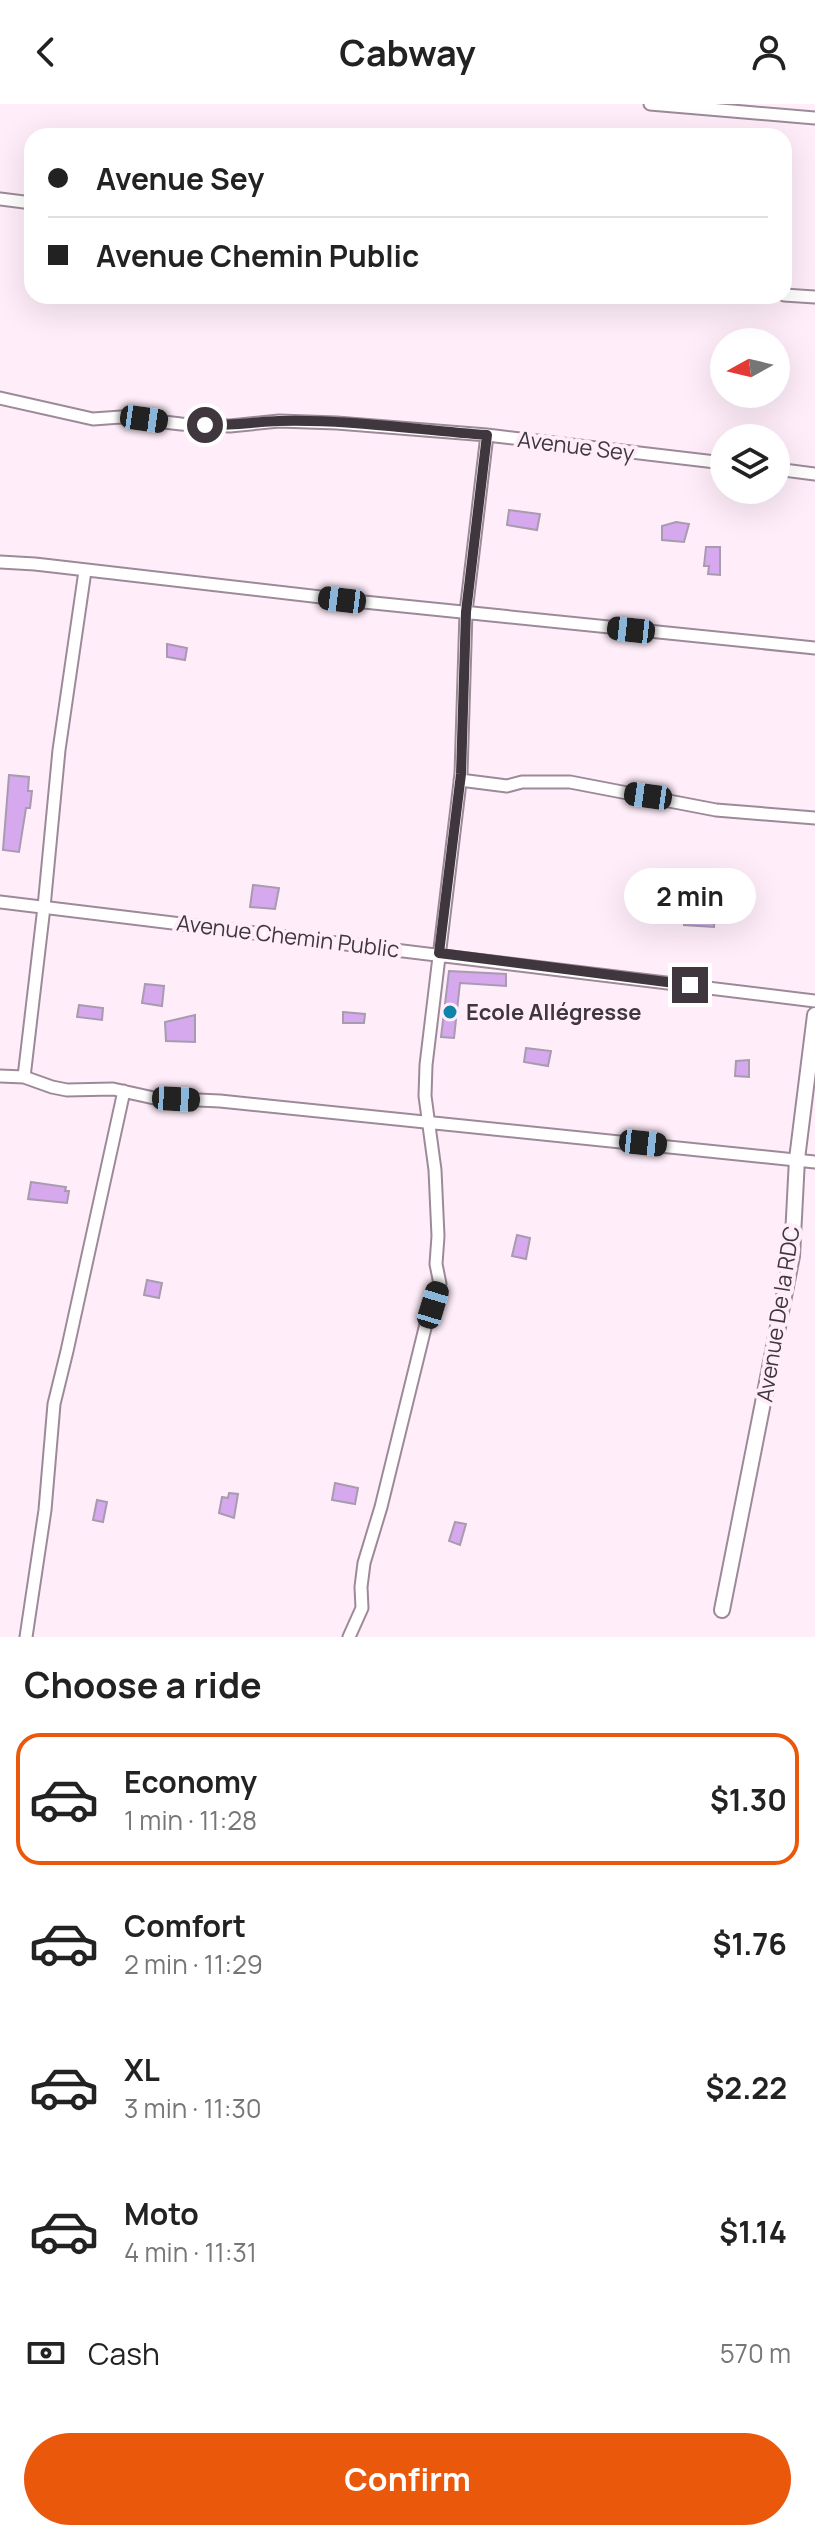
<!DOCTYPE html>
<meta charset="utf-8">
<style>
:root{--surface:#fff;--page:#f6f6f6;--text:#222;--muted:#767676;--line:#e0e0e0;--accent:#ea580c}
body{margin:0;font-family:Manrope,sans-serif;background:var(--page);color:var(--text);height:100vh;display:flex;flex-direction:column;font-size:30px;white-space:nowrap}
*{box-sizing:border-box;margin:0}
p{font-size:26px;color:var(--muted)}
.icon{flex:none;width:44px;height:44px;fill:none;stroke:currentColor;stroke-width:2;stroke-linecap:round;stroke-linejoin:round}
.map{position:relative;height:1533px;overflow:hidden}
.drawer{display:flex;flex-direction:column;background:var(--surface);flex:1}
.drawer>*{flex:none}
.banner{position:absolute;left:24px;top:24px;width:768px;height:176px;border-radius:24px;box-shadow:0 8px 32px #0002;display:grid;align-content:center;height:176px;padding:0 24px;background:var(--surface)}
.needle{width:52px;rotate:262deg}
.tools{position:absolute;left:710px;top:224px;display:grid;gap:16px}
.tools a{display:grid;place-items:center;width:80px;height:80px;border-radius:50%;background:var(--surface);box-shadow:0 8px 32px #0002;font-size:40px}
.end{position:absolute;width:36px;height:36px;margin:-18px;border:10px solid #3f373d;background:#fff;box-shadow:0 0 0 4px #fff}
.from{border-radius:50%}
.bubble{position:absolute;height:56px;border-radius:28px;background:var(--surface);box-shadow:0 8px 32px #0002;font-size:26px;font-weight:700;line-height:56px;text-align:center}
.car{position:absolute;width:24px;height:48px;margin:-24px -12px;border-radius:10px;box-shadow:0 0 6px 2px #0007;background:linear-gradient(#222 24%,#8ab4d8 0 40%,#222 0 76%,#8ab4d8 0 86%,#222 0)}
.banner b{display:flex;align-items:center;gap:28px;height:76px;font-size:30px}
.banner b+b{border-top:2px solid var(--line)}
.banner i{width:20px;height:20px;background:var(--text)}
ul{padding:0;list-style:none}
li{display:flex;align-items:center;gap:24px;height:132px;margin:0 16px 12px;padding:0 8px;border:4px solid transparent;border-radius:24px}
li div{flex:1}
li b{display:block;font-size:30px}
li em{font-style:normal;font-weight:700}
li.current{border-color:var(--accent)}
li>.icon{width:72px;height:72px;stroke-width:1.5}
h2{padding:0 24px;font-size:36px;line-height:96px}
.pay{display:flex;align-items:center;gap:20px;height:88px;padding:0 24px;font-size:30px}
.pay p{margin-inline-start:auto}
.button{display:flex;gap:16px;margin-top:auto;padding:16px 24px}
.button a{flex:1;height:92px;border-radius:48px;background:var(--accent);color:#fff;font-size:32px;font-weight:700;line-height:92px;text-align:center}
header{display:flex;justify-content:space-between;align-items:center;height:104px;padding:0 24px;background:var(--surface);font-size:36px;font-weight:700}
.map>svg:first-child{display:block}
.building{fill:#d6a8ee;stroke:#a79bae;stroke-width:2}
.lines{fill:none;stroke-linecap:round;stroke-linejoin:round}
.minor-casing{stroke:#9d8a98;stroke-width:15}
.tertiary-casing{stroke:#9d8a98;stroke-width:18}
.minor{stroke:#fff;stroke-width:11}
.tertiary{stroke:#fff;stroke-width:14}
.route{stroke:#3f373d;stroke-width:10}
.poi-dot{fill:#0d85aa;stroke:#ffeefa;stroke-width:3}
.labels{text-anchor:middle;dominant-baseline:central;stroke-width:8;stroke-linejoin:round;paint-order:stroke}
.street-label{font-size:22px;fill:#3f373d;stroke:#ffeefa}
.poi-label{font-size:22px;font-weight:bold;fill:#3f373d;stroke:#ffeefa;text-anchor:start}
</style>
<header><svg class="icon" aria-label="back" viewBox="0 0 24 24"><path d="M15 5l-7 7 7 7"/></svg>Cabway<svg class="icon" aria-label="person" viewBox="0 0 24 24"><circle cx="12" cy="8" r="4"/><path d="M4 21q1-7 8-7t8 7"/></svg></header>
<div class="map">
<svg width="815" height="1533" viewBox="0 0 815 1533">
<rect width="100%" height="100%" fill="#ffeefa"/>
<path class="building" d="M 509,406 L 540,410 L 537,426 L 507,421 Z
M 676,418 L 689,420 L 684,438 L 662,436 L 662,422 Z
M 706,443 L 720,443 L 720,471 L 708,470 L 709,462 L 704,462 Z
M 167,540 L 187,544 L 185,556 L 167,553 Z
M 9,671 L 29,673 L 28,687 L 32,687 L 30,704 L 26,704 L 19,748 L 3,746 Z
M 253,781 L 279,784 L 275,805 L 250,803 Z
M 685,800 L 715,802 L 714,823 L 684,821 Z
M 449,867 L 506,870 L 506,882 L 460,879 L 454,934 L 441,933 Z
M 145,880 L 164,882 L 162,902 L 142,899 Z
M 79,901 L 103,904 L 102,916 L 77,913 Z
M 343,908 L 365,910 L 364,919 L 343,919 Z
M 195,911 L 195,938 L 166,937 L 165,918 Z
M 526,944 L 551,947 L 548,962 L 524,958 Z
M 749,956 L 749,973 L 735,972 L 736,957 Z
M 31,1078 L 66,1083 L 65,1087 L 69,1087 L 67,1099 L 28,1095 Z
M 517,1131 L 530,1134 L 526,1155 L 512,1152 Z
M 147,1176 L 162,1179 L 159,1194 L 144,1191 Z
M 335,1379 L 358,1384 L 355,1400 L 332,1396 Z
M 229,1389 L 238,1390 L 234,1414 L 219,1409 L 222,1393 L 228,1394 Z
M 97,1396 L 107,1398 L 103,1418 L 93,1416 Z
M 455,1418 L 466,1420 L 460,1441 L 449,1437 Z"/>
<g class="lines">
<g class="minor-casing">
<path id="minor" d="M 650,0 L 815,14
M 0,95 L 32,99
M 784,191 L 815,193
M 0,294 L 93,315 L 121,313 L 181,320 L 230,322 L 279,317 L 337,319 L 487,331 L 724,359
M 776,365 L 815,370
M 0,458 L 35,460 L 364,498 L 815,544
M 460,676 L 507,682 L 522,678 L 570,678 L 716,706 L 815,714
M 0,798 L 815,897
M 0,972 L 24,973 L 52,983 L 67,986 L 113,985 L 154,994 L 220,997 L 815,1058
M 24,973 L 44,803 L 59,646 L 85,467
M 26,1533 L 45,1406 L 54,1300 L 67,1247 L 124,987
M 349,1533 L 362,1504 L 361,1483 L 364,1459 L 381,1403 L 426,1220 L 440,1180 L 436,1160 L 438,1132 L 435,1066 L 425,992 L 426,961 L 461,670 L 466,508 L 487,331"/>
</g>
<g class="tertiary-casing">
<path id="tertiary" d="M 722,1506 L 792,1152 L 797,1055 L 815,911"/>
</g>
<use href="#minor" class="minor"/>
<use href="#tertiary" class="tertiary"/>
</g>
<g class="lines">
<path class="route" d="M 205,321 C 230,322 254,318 279,317 C 347,315 418,326 487,331 L 466,508 L 461,670 L 439,849 L 690,881"/>
</g>
<circle class="poi-dot" cx="450" cy="908" r="8"/>
<g class="labels">
<g class="street-label">
<text transform="translate(576 342) rotate(7)">Avenue Sey</text>
<text transform="translate(288 832) rotate(7)">Avenue Chemin Public</text>
<text transform="translate(778 1210) rotate(-81)">Avenue De la RDC</text>
</g>
<g class="poi-label">
<text x="466" y="908">Ecole Allégresse</text>
</g>
</g>
</svg>
<div class="tools">
<a><svg class="needle" viewBox="-14 -14 28 28"><path d="M0-13l5 13h-10z" fill="#e53935"/><path d="M0 13l5-13h-10z" fill="#767676"/></svg></a>
<a><svg class="icon" aria-label="layers" viewBox="0 0 24 24"><path d="M12 4l9 5-9 5-9-5zM3 14l9 5 9-5"/></svg></a>
</div>
<i class="end from" style="left:205px;top:321px"></i>
<i class="end" style="left:690px;top:881px"></i>
<div class="bubble" style="left:624px;top:764px;width:132px">2 min</div>
<i class="car" style="left:144px;top:315px;rotate:98deg"></i>
<i class="car" style="left:342px;top:496px;rotate:277deg"></i>
<i class="car" style="left:631px;top:526px;rotate:276deg"></i>
<i class="car" style="left:648px;top:692px;rotate:278deg"></i>
<i class="car" style="left:176px;top:995px;rotate:93deg"></i>
<i class="car" style="left:643px;top:1039px;rotate:96deg"></i>
<i class="car" style="left:433px;top:1201px;rotate:17deg"></i>
<div class="banner">
<b><i class="from"></i>Avenue Sey</b>
<b><i></i>Avenue Chemin Public</b>
</div>
</div>
<section class="drawer">
<h2>Choose a ride</h2>
<ul>
<li class="current"><svg class="icon" aria-label="car" viewBox="0 0 24 24"><path d="M5 17H2v-5l4-1 3-4h7l3 4 3 1v5h-3M9 17h6M6 11h13"/><circle cx="7" cy="17" r="2"/><circle cx="17" cy="17" r="2"/></svg><div><b>Economy</b><p>1 min · 11:28</p></div><em>$1.30</em></li>
<li><svg class="icon" aria-label="car" viewBox="0 0 24 24"><path d="M5 17H2v-5l4-1 3-4h7l3 4 3 1v5h-3M9 17h6M6 11h13"/><circle cx="7" cy="17" r="2"/><circle cx="17" cy="17" r="2"/></svg><div><b>Comfort</b><p>2 min · 11:29</p></div><em>$1.76</em></li>
<li><svg class="icon" aria-label="car" viewBox="0 0 24 24"><path d="M5 17H2v-5l4-1 3-4h7l3 4 3 1v5h-3M9 17h6M6 11h13"/><circle cx="7" cy="17" r="2"/><circle cx="17" cy="17" r="2"/></svg><div><b>XL</b><p>3 min · 11:30</p></div><em>$2.22</em></li>
<li><svg class="icon" aria-label="car" viewBox="0 0 24 24"><path d="M5 17H2v-5l4-1 3-4h7l3 4 3 1v5h-3M9 17h6M6 11h13"/><circle cx="7" cy="17" r="2"/><circle cx="17" cy="17" r="2"/></svg><div><b>Moto</b><p>4 min · 11:31</p></div><em>$1.14</em></li>
</ul>
<div class="pay"><svg class="icon" aria-label="cash" viewBox="0 0 24 24"><path d="M3 7h18v10H3z"/><circle cx="12" cy="12" r="2"/></svg>Cash<p>570 m</p></div>
<div class="button"><a>Confirm</a></div>
</section>
